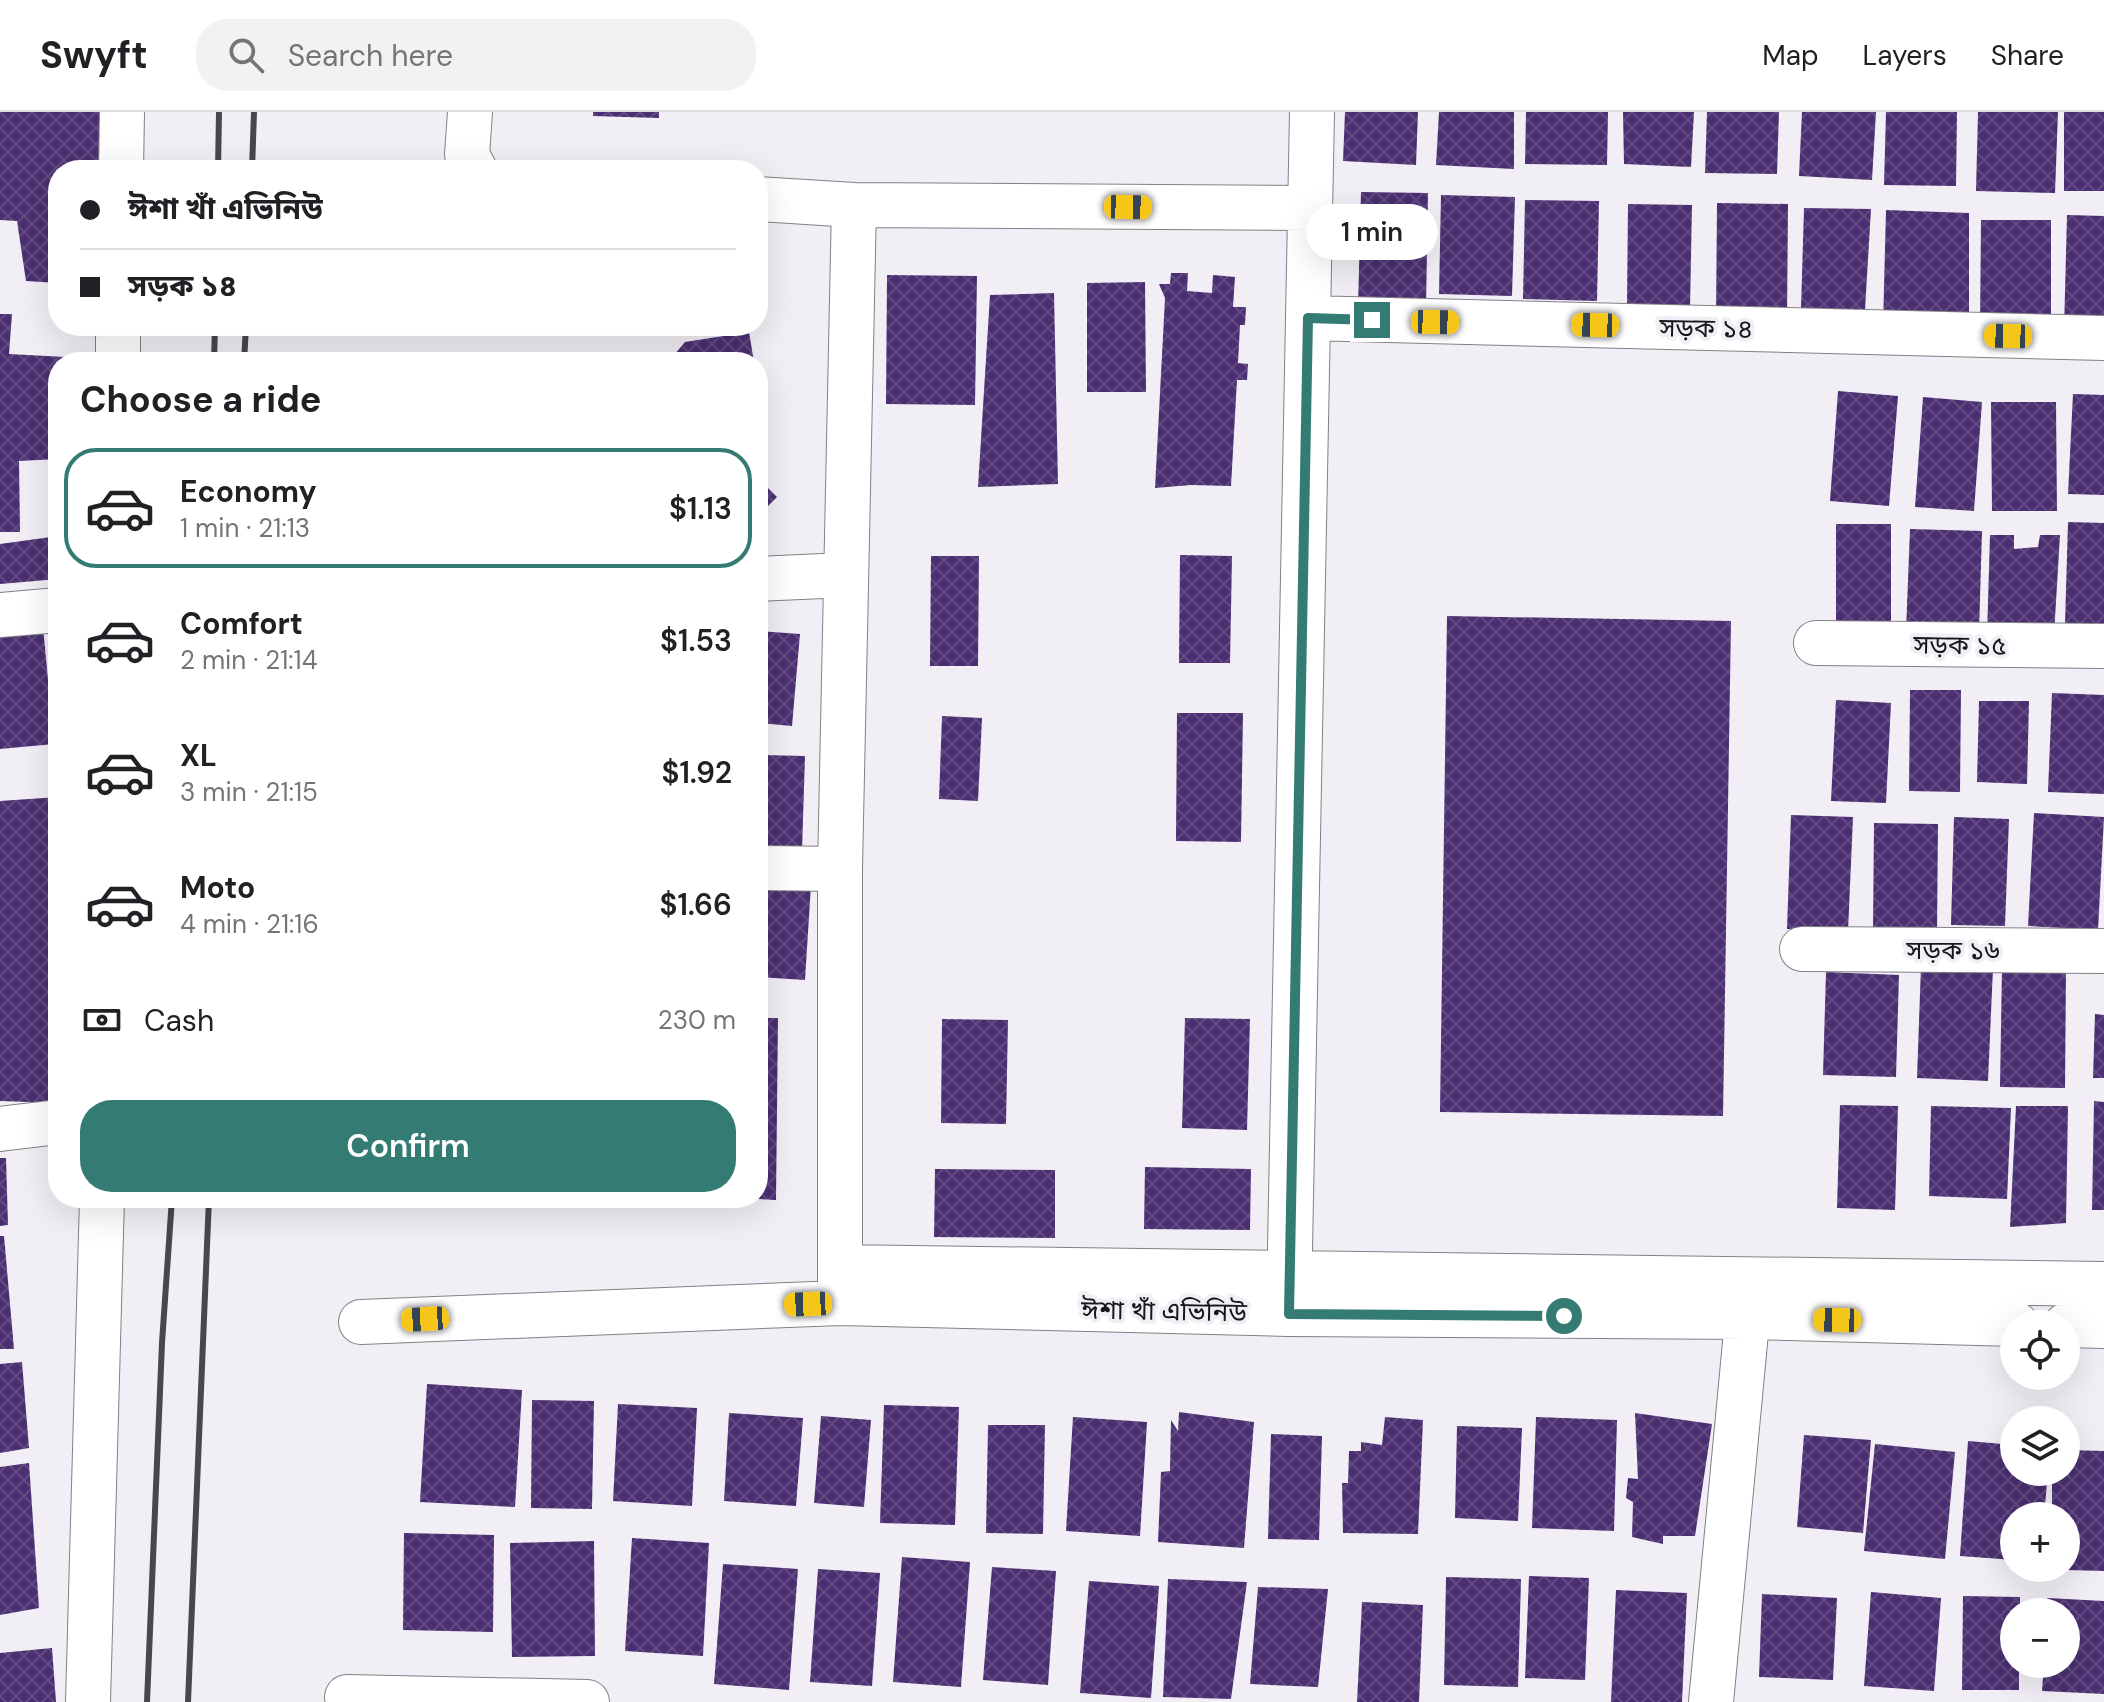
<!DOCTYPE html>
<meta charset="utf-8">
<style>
:root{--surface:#fff;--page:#f2f2f2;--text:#202124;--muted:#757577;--line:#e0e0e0;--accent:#337b73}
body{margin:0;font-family:"DM Sans","Noto Sans Bengali",sans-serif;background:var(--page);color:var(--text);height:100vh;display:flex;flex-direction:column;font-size:30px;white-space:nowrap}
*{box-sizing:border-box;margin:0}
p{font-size:26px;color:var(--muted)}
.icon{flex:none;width:44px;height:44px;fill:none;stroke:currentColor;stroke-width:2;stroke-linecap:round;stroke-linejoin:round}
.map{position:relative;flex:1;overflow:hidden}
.side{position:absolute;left:48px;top:240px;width:720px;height:856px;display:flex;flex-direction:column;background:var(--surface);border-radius:32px;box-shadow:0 8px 32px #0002}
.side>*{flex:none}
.hud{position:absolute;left:48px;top:48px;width:720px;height:176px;border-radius:32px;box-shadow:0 8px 32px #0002;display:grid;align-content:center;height:176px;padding:0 32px;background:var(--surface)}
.tools{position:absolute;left:2000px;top:1198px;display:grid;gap:16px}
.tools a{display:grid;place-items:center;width:80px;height:80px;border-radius:50%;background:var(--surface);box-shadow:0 8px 32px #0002;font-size:40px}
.end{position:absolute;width:36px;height:36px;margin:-18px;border:10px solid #337b73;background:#fff;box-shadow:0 0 0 4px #fff}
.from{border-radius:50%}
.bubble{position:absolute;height:56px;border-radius:28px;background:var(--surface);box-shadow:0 8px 32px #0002;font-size:26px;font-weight:600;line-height:56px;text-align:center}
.car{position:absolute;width:24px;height:48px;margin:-24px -12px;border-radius:10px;box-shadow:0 0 6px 2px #0007;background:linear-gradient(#f5c518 24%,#345 0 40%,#f5c518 0 76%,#345 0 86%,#f5c518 0)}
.hud b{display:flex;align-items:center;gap:28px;height:76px;font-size:30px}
.hud b+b{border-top:2px solid var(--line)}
.hud i{width:20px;height:20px;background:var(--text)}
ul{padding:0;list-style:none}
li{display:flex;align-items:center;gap:24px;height:120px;margin:0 16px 12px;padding:0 16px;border:4px solid transparent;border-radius:32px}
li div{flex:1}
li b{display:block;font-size:30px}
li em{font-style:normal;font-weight:600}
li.on{border-color:var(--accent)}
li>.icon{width:72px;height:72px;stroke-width:1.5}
h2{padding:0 32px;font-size:36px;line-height:96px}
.pay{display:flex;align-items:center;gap:20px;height:88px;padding:0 32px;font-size:30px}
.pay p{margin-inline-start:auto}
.cta{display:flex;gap:16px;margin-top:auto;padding:16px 32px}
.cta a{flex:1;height:92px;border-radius:32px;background:var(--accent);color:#fff;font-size:32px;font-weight:600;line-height:92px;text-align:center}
header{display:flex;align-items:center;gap:48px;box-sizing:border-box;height:112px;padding:0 40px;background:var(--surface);border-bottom:2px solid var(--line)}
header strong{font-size:38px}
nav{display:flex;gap:44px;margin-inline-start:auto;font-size:28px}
.search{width:560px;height:72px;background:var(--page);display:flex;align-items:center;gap:20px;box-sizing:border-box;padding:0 28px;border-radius:32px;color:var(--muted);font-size:30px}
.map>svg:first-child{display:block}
.building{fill:url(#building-cross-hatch)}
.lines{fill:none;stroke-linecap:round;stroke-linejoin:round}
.street-casing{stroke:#818085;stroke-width:46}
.street{stroke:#fff;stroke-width:44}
.rail{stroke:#48474a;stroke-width:6}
.route{stroke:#337b73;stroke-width:10}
.labels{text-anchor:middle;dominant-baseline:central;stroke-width:8;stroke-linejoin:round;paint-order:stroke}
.street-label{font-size:26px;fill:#171618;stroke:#f1eff5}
</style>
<header>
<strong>Swyft</strong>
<div class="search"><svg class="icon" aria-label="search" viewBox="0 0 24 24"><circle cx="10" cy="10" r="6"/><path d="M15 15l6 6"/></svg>Search here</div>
<nav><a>Map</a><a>Layers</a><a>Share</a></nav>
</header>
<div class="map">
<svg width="2104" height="1590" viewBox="0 0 2104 1590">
<defs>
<pattern id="building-cross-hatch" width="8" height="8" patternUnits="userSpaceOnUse" patternTransform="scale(2)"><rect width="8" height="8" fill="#4b2f72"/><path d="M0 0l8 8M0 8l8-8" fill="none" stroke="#614b80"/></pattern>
</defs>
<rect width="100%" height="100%" fill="#f1eff5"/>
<path class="building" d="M 0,0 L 104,0 L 105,58 L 58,58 L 58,171 L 26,169 L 17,109 L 0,108 Z
M 593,0 L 659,0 L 659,6 L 593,4 Z
M 1345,0 L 1418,0 L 1416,53 L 1343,49 Z
M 1439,0 L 1514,0 L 1514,57 L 1436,53 Z
M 1526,0 L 1608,0 L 1607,53 L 1525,52 Z
M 1623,0 L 1694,0 L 1691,55 L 1624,52 Z
M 1707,0 L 1779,0 L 1777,62 L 1705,61 Z
M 1802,0 L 1876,0 L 1872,68 L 1799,64 Z
M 1886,0 L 1957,0 L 1956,74 L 1884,73 Z
M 1978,0 L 2058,0 L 2055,81 L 1976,79 Z
M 2064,0 L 2104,0 L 2104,79 L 2064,79 Z
M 1361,80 L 1428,81 L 1426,197 L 1358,195 Z
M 1441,83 L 1515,85 L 1512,184 L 1439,182 Z
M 1525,88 L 1599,89 L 1597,189 L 1523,187 Z
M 1717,91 L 1788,92 L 1787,209 L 1716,208 Z
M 1628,92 L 1692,93 L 1690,196 L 1627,195 Z
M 1804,96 L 1871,97 L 1865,198 L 1801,197 Z
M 1886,98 L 1969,101 L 1969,219 L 1883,214 Z
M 2067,103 L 2104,104 L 2104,220 L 2064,219 Z
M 1981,108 L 2051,108 L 2051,217 L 1980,216 Z
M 1171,161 L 1188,161 L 1187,179 L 1212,181 L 1213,163 L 1235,165 L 1233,195 L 1246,195 L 1245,213 L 1240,213 L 1238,251 L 1248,252 L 1247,268 L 1237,268 L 1231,374 L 1191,373 L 1155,376 L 1165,186 L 1159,172 L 1170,172 Z
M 887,163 L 977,164 L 975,293 L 886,292 Z
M 1145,170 L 1146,280 L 1087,280 L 1087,171 Z
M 1054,181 L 1058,372 L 978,375 L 990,183 Z
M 0,202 L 12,202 L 9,242 L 103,247 L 103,250 L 58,250 L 58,347 L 19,349 L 20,420 L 0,420 Z
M 749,220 L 754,250 L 668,250 L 685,230 Z
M 1838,279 L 1898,284 L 1889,394 L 1830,389 Z
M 2073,282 L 2104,283 L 2104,383 L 2068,382 Z
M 1923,285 L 1982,290 L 1974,399 L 1915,395 Z
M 1991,290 L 2056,290 L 2057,399 L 1992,399 Z
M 758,366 L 777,385 L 758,404 Z
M 2068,410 L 2104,411 L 2104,514 L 2065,512 Z
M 1836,412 L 1891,412 L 1891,519 L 1836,519 Z
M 1910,417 L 1982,419 L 1979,521 L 1906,519 Z
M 1990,423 L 2014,423 L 2014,437 L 2038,435 L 2040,423 L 2060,423 L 2054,523 L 1987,523 Z
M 58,424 L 58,467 L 0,472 L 0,432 Z
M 1180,443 L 1232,444 L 1230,551 L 1179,551 Z
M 931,444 L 979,444 L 978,554 L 930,554 Z
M 42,504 L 54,632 L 0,637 L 0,508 Z
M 1447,504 L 1731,509 L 1723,1004 L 1440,1000 Z
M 758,519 L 800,522 L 792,614 L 758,611 Z
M 1910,578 L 1961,578 L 1960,680 L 1909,679 Z
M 2052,581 L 2104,583 L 2104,682 L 2048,680 Z
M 1836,588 L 1891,591 L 1886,691 L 1831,689 Z
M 1979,589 L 2029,589 L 2027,672 L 1977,670 Z
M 1177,601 L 1243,601 L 1241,730 L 1176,729 Z
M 942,604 L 982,606 L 978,689 L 939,687 Z
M 758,643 L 805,644 L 802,739 L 758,738 Z
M 58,685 L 58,991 L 0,989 L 0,689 Z
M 2034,701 L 2104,705 L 2098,818 L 2028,814 Z
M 1791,703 L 1853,705 L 1848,820 L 1787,817 Z
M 1954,705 L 2009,707 L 2005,814 L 1951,813 Z
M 1874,711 L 1938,712 L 1937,819 L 1873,818 Z
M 758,769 L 811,773 L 805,868 L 758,865 Z
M 1921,854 L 1993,856 L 1988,969 L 1917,966 Z
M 2002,855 L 2066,856 L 2065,976 L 2000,975 Z
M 1826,860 L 1899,863 L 1896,965 L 1823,963 Z
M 2095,902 L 2104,903 L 2104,966 L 2093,966 Z
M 758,906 L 778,906 L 776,1088 L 758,1087 Z
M 1185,906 L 1250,907 L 1247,1018 L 1182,1016 Z
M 942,907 L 1008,908 L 1006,1012 L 941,1011 Z
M 2094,989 L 2104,990 L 2104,1098 L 2092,1098 Z
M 1840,993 L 1898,994 L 1895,1098 L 1837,1096 Z
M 1931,994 L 2011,996 L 2007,1087 L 1929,1084 Z
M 2016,994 L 2068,994 L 2066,1111 L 2010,1115 Z
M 0,1046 L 6,1046 L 8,1113 L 0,1114 Z
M 1145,1055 L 1251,1057 L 1250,1118 L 1144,1117 Z
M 935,1057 L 1055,1058 L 1055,1126 L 934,1125 Z
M 0,1124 L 4,1124 L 14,1237 L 0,1237 Z
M 22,1250 L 29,1336 L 0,1341 L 0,1252 Z
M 427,1272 L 522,1278 L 515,1395 L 420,1390 Z
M 532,1288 L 594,1289 L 592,1397 L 531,1396 Z
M 618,1292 L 697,1296 L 692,1394 L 613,1389 Z
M 884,1293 L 959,1295 L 955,1413 L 880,1411 Z
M 1179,1300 L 1254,1310 L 1244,1436 L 1158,1430 L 1161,1360 L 1170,1359 L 1171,1308 L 1178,1319 Z
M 729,1301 L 803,1306 L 796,1394 L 724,1389 Z
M 1635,1301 L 1712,1312 L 1695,1424 L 1663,1424 L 1663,1432 L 1632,1425 L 1633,1390 L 1626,1386 L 1628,1366 L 1638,1367 Z
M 821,1304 L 871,1308 L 864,1395 L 814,1391 Z
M 1073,1305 L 1147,1310 L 1140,1424 L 1066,1419 Z
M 1385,1305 L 1423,1308 L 1418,1422 L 1343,1421 L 1342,1371 L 1348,1371 L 1349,1339 L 1361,1339 L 1361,1330 L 1382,1333 Z
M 1536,1305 L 1617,1308 L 1614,1419 L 1532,1416 Z
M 988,1313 L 1045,1313 L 1043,1422 L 986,1421 Z
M 1457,1314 L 1522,1316 L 1518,1409 L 1455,1406 Z
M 1271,1322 L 1322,1324 L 1319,1428 L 1268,1427 Z
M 1804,1323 L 1871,1328 L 1863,1421 L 1797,1415 Z
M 1968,1329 L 2014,1333 L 2014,1360 L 2048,1360 L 2044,1404 L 2014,1404 L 2014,1448 L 1960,1444 Z
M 1875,1332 L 1955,1340 L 1945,1447 L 1864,1439 Z
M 2066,1338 L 2104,1339 L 2104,1459 L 2066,1458 L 2066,1404 L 2052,1404 L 2052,1360 L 2066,1360 Z
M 29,1351 L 39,1496 L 0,1503 L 0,1355 Z
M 404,1421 L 494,1423 L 493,1520 L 403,1518 Z
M 632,1426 L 709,1431 L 703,1544 L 625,1539 Z
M 594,1429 L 595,1544 L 512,1545 L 510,1431 Z
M 902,1445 L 970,1450 L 961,1575 L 893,1570 Z
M 723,1452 L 798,1457 L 789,1578 L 714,1572 Z
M 992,1455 L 1056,1459 L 1048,1573 L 983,1568 Z
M 818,1457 L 880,1461 L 872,1574 L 810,1570 Z
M 1529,1464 L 1589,1466 L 1585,1568 L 1525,1566 Z
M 1446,1465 L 1521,1467 L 1518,1575 L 1444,1573 Z
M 1168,1467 L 1247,1470 L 1231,1587 L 1163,1585 Z
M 1089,1469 L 1159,1474 L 1151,1586 L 1080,1581 Z
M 1258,1475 L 1328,1477 L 1318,1575 L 1250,1572 Z
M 1616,1478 L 1687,1481 L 1682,1590 L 1611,1590 Z
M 1871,1480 L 1941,1486 L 1934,1579 L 1864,1574 Z
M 1762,1482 L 1837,1486 L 1833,1568 L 1759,1565 Z
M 1963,1484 L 2020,1485 L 2020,1500 L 2014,1500 L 2014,1552 L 2019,1552 L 2019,1578 L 1962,1578 Z
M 2047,1486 L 2104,1489 L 2104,1582 L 2042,1579 L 2044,1552 L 2066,1552 L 2066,1500 L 2047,1500 Z
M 1362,1490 L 1423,1493 L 1419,1590 L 1357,1590 Z
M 52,1536 L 56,1590 L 0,1590 L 0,1541 Z"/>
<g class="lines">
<g class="street-casing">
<path id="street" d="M 470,0 L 467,43 L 475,58
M 121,58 L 122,0
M 758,87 L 854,93 L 1310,96
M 1308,206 L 2104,226
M 118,250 L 118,214
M 758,467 L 846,463
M 0,503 L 58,498
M 1816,531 L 2104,534
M 758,756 L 840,757
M 1802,837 L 2104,839
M 0,1017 L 58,1010
M 840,1155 L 2104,1172
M 840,1182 L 840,757 L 854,93
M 1289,1189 L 1312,0
M 361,1210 L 840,1191 L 1289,1202 L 1747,1205 L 2016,1212
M 2066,1213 L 2104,1214
M 347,1585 L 587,1590
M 88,1590 L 102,1086
M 1711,1590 L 1750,1178"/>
</g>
<use href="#street" class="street"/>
<path class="rail" d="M 218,58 L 219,0
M 252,58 L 254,0
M 214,250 L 215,214
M 244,250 L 246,214
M 147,1590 L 162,1231 L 172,1086
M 188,1590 L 209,1086"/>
</g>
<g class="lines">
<path class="route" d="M 1372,208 L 1308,206 L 1289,1202 L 1564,1204"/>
</g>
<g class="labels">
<g class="street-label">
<text transform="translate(1706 216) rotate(1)">সড়ক ১৪</text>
<text transform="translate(1960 533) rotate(1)">সড়ক ১৫</text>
<text x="1953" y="838">সড়ক ১৬</text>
<text transform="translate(1164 1199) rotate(1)">ঈশা খাঁ এভিনিউ</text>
</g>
</g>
</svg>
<div class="tools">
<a><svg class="icon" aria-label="locate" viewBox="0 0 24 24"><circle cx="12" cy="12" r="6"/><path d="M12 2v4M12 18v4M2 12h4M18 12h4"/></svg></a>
<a><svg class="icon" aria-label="layers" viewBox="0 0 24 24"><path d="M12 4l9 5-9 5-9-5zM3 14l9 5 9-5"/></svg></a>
<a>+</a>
<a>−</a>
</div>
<i class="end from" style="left:1564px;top:1204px"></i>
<i class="end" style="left:1372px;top:208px"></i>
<div class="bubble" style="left:1306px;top:92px;width:132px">1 min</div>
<i class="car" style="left:1128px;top:95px;rotate:91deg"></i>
<i class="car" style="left:1435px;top:210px;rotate:91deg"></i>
<i class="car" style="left:1595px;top:213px;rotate:271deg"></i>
<i class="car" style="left:2008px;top:224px;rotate:271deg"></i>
<i class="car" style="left:808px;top:1192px;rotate:268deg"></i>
<i class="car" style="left:425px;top:1207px;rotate:267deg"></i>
<i class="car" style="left:1837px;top:1208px;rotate:271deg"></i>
<div class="hud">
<b><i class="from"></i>ঈশা খাঁ এভিনিউ</b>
<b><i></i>সড়ক ১৪</b>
</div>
<section class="side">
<h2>Choose a ride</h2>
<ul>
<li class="on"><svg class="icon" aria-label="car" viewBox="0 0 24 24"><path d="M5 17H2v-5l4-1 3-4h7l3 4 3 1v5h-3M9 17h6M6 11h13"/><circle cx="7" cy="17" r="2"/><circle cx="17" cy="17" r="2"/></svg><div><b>Economy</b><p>1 min · 21:13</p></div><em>$1.13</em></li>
<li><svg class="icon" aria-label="car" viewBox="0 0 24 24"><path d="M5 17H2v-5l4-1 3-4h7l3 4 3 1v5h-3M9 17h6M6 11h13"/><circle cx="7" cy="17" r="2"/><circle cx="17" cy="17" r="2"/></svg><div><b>Comfort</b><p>2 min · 21:14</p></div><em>$1.53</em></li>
<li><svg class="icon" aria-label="car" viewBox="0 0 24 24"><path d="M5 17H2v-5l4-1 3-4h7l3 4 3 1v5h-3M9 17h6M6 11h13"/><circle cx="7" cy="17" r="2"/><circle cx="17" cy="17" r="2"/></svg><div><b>XL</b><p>3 min · 21:15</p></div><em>$1.92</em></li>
<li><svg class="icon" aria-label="car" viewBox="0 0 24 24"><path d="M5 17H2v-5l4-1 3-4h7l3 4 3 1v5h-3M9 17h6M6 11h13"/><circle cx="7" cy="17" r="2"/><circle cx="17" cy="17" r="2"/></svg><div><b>Moto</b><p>4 min · 21:16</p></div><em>$1.66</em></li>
</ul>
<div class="pay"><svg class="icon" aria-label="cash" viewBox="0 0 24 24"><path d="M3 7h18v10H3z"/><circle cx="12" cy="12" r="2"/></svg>Cash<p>230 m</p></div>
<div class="cta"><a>Confirm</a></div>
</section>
</div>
